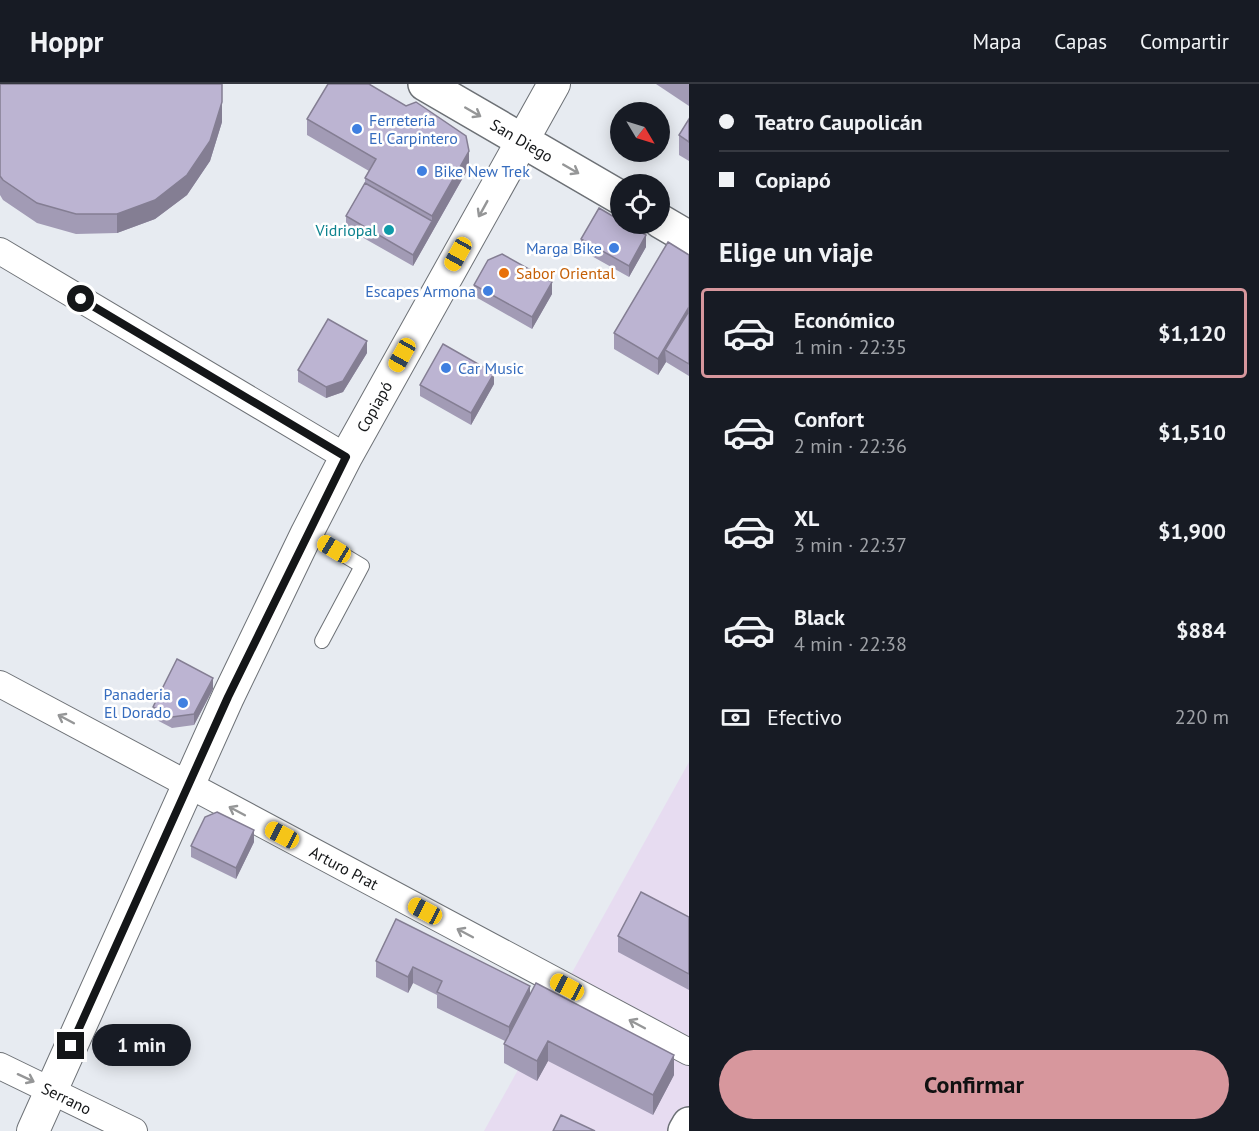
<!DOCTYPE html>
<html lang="es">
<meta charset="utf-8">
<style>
:root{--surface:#171b24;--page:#20242c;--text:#f1f3f6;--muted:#9ea1a6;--line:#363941;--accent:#d7979d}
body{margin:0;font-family:"PT Sans",sans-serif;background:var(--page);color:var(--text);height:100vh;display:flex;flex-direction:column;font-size:22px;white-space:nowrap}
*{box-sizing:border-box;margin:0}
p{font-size:20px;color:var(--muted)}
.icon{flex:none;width:33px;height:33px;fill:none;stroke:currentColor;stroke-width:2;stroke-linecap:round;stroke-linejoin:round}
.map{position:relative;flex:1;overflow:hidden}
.drawer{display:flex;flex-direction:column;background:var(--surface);width:570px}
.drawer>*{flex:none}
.guide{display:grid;align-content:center;height:132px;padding:0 30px;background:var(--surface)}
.needle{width:39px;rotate:128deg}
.controls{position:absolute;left:610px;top:18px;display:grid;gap:12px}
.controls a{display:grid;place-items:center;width:60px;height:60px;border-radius:50%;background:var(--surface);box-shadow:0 3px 15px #0003;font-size:30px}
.end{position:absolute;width:27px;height:27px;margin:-14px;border:8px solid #141618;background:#fff;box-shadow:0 0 0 3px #fff}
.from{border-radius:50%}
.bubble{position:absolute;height:42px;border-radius:21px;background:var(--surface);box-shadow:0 3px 15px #0003;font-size:20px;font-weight:800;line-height:42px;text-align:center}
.car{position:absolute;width:18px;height:36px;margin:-18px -9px;border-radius:8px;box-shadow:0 0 4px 2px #0007;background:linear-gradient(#f5c518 24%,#345 0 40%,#f5c518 0 76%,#345 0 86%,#f5c518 0)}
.guide b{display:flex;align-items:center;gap:21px;height:57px;font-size:22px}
.guide b+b{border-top:2px solid var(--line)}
.guide i{width:15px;height:15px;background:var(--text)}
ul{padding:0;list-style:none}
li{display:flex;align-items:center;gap:18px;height:90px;margin:0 12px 9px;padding:0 18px;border:3px solid transparent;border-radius:6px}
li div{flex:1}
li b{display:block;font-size:22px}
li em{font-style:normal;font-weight:800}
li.active{border-color:var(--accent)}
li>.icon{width:54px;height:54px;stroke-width:1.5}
h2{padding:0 30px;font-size:27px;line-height:72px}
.pay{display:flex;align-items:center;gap:15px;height:66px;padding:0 30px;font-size:22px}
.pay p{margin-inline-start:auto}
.primary-button{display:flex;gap:12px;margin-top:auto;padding:12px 30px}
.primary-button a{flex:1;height:69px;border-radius:36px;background:var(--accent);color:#111;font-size:24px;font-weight:800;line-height:69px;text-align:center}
header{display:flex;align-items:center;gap:36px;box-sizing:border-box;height:84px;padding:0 30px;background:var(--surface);border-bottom:2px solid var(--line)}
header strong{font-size:28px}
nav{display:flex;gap:33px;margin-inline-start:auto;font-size:21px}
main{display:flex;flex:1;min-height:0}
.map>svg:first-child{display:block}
.commercial{fill:#e7dcf1}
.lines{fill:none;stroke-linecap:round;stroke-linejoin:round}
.service-casing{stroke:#6d7176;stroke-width:16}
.minor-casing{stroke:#6d7176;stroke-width:28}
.tertiary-casing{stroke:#6d7176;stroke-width:34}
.secondary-casing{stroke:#6d7176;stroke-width:36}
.primary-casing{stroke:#6d7176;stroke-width:36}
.service{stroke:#fff;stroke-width:14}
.minor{stroke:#fff;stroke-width:26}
.tertiary{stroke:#fff;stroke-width:32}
.secondary{stroke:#fff;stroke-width:33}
.primary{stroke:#fff;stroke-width:33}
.wall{fill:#a29bb5}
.shaded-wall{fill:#847e93}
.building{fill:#bcb4d2;stroke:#847e93;stroke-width:1.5}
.oneway{stroke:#959697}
.route{stroke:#141618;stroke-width:8}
.shop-dot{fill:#3f7fe0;stroke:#fff;stroke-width:2}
.culture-dot{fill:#0f9aa8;stroke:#fff;stroke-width:2}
.food-dot{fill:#e8710a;stroke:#fff;stroke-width:2}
.labels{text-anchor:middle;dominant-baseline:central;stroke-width:5;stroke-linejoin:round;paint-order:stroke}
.shop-label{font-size:16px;fill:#366cbe;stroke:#fff;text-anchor:start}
.street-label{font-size:16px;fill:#141618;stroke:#fff}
.culture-label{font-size:16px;fill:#0d838f;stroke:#fff;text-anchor:end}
.food-label{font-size:16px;fill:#c56008;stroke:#fff;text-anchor:start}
</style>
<header>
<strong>Hoppr</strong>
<nav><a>Mapa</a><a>Capas</a><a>Compartir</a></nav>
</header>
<main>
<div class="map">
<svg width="689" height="1047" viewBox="0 0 689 1047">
<rect width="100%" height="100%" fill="#e7ebf1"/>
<path class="commercial" d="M 689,678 L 689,1047 L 484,1047 Z"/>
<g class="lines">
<g class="service-casing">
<path id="service" d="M 307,449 L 362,482 L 322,557"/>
</g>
<g class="minor-casing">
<g id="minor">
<path d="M 0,167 L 346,373"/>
<path id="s1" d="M 0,600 L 689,968"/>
<path id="s2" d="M 0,982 L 134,1047"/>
</g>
</g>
<g class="tertiary-casing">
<g id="tertiary">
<path id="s3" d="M 33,1047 L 228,613 L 307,449 L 346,373 L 554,0"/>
</g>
</g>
<g class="secondary-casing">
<path id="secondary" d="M 685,1047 L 689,1040"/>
</g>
<g class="primary-casing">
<g id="primary">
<path id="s4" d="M 425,0 L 621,114"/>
<path d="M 660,137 L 689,154"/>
</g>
</g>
<use href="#service" class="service"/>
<use href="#minor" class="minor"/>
<use href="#tertiary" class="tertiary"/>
<use href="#secondary" class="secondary"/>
<use href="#primary" class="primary"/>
</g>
<path class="wall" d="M 0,0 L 222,38 L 210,77 L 187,111 L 155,135 L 117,149 L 76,150 L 37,139 L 3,116 L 0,111 Z
M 656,0 L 689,0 L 689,22 Z
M 307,35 L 469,83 L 413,182 L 346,144 L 346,132 L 365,99 L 365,94 L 369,87 L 307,51 Z
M 689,35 L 689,77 L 679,71 L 679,51 Z
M 581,155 L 646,163 L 629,193 L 581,166 Z
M 689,171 L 689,292 L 666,278 L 658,291 L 614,265 L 614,249 Z
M 474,201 L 552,210 L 532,245 L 474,212 Z
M 367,269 L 343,308 L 326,314 L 298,298 L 298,286 Z
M 494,300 L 471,341 L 420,312 L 420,301 Z
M 213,605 L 194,641 L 172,644 L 153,634 L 153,623 Z
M 254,758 L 236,795 L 191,773 L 191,762 Z
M 689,833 L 689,906 L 618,868 L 618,852 Z
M 396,835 L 674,991 L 653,1031 L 548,977 L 537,997 L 504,979 L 504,960 L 505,957 L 437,924 L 437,911 L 413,899 L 408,909 L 376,893 L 376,877 Z"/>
<path class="shaded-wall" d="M 222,18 L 222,38 L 210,77 L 187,111 L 155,135 L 117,149 L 117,130 Z
M 469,67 L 469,83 L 413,182 L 413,171 L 432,137 L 432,132 Z
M 646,151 L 646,163 L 629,193 L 629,182 Z
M 552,198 L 552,210 L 532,245 L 532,233 Z
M 689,223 L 689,239 L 665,266 L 666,278 L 658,291 L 658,275 Z
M 367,257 L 367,269 L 343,308 L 326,314 L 326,303 Z
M 494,289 L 494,300 L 471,341 L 471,329 Z
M 213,594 L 213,605 L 194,641 L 194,630 Z
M 254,746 L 254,758 L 236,795 L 236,784 Z
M 413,883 L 413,899 L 408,909 L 408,893 Z
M 530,902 L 530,918 L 509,959 L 509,943 Z
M 548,957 L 548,977 L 537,997 L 537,977 Z
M 674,971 L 674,991 L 653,1031 L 653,1011 Z"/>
<path class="building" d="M 0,0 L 222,0 L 222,18 L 210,57 L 187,91 L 155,116 L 117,130 L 76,130 L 37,119 L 3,96 L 0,92 Z
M 328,0 L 369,0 L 406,22 L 416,18 L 466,52 L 469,67 L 432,132 L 365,94 L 376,75 L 307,35 Z
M 689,35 L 689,58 L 679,51 Z
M 365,99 L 432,137 L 413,171 L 346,132 Z
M 599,124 L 621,137 L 621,140 L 626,140 L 646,151 L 629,182 L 581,155 Z
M 668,158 L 689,171 L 689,223 L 658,275 L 614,249 Z
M 502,170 L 552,198 L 532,233 L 474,201 L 488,176 Z
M 689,227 L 689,280 L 665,266 Z
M 328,235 L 367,257 L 343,297 L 326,303 L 298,286 Z
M 443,260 L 494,289 L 471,329 L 420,301 Z
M 177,575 L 213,594 L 194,630 L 172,633 L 153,623 Z
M 217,728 L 254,746 L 236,784 L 191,762 L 205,733 Z
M 641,808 L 689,833 L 689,890 L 618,852 Z
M 396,835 L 530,902 L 509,943 L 437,908 L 442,897 L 413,883 L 408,893 L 376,877 Z
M 536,899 L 674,971 L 653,1011 L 548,957 L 537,977 L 504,960 Z
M 561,1031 L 595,1047 L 553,1047 Z"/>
<defs><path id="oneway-shaft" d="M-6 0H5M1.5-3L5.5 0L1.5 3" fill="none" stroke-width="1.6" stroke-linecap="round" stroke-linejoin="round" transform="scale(1.5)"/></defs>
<g class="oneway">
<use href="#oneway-shaft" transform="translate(473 28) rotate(30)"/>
<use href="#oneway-shaft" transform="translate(571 85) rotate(30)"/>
<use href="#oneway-shaft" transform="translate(483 125) rotate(119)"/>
<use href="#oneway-shaft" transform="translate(66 635) rotate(-152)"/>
<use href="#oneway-shaft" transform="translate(237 727) rotate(-152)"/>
<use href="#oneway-shaft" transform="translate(465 849) rotate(-152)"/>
<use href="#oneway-shaft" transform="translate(637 940) rotate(-152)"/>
<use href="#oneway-shaft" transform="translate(26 994) rotate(25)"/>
</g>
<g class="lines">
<path class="route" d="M 71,962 L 228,613 L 346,373 L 81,215"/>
</g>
<g class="shop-dot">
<circle cx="357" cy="45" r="6"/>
<circle cx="422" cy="87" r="6"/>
<circle cx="614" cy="164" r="6"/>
<circle cx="488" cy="207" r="6"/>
<circle cx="446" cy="284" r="6"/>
<circle cx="183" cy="619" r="6"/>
</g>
<circle class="culture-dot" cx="389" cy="146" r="6"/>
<circle class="food-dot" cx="504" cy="189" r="6"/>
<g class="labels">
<g class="shop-label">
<text x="369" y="36">Ferretería<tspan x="369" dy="18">El Carpintero</tspan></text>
<text x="434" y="87">Bike New Trek</text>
<text x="602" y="164" text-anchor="end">Marga Bike</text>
<text x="476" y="207" text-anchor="end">Escapes Armona</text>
<text x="458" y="284">Car Music</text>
<text x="171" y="610" text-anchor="end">Panaderia<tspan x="171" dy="18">El Dorado</tspan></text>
</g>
<g class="street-label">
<text stroke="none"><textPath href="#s4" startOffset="112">San Diego</textPath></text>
<text stroke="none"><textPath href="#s3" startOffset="801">Copiapó</textPath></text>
<text stroke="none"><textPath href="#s1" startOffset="390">Arturo Prat</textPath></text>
<text stroke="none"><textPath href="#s2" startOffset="74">Serrano</textPath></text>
</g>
<g class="culture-label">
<text x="377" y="146">Vidriopal</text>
</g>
<g class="food-label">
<text x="516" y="189">Sabor Oriental</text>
</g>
</g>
</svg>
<div class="controls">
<a><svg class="needle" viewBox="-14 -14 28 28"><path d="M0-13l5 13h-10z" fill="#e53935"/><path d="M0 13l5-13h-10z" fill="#9ea1a6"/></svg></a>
<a><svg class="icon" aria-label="locate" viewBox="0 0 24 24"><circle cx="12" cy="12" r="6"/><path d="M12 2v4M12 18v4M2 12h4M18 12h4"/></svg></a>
</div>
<i class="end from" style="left:81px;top:215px"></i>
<i class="end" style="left:71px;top:962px"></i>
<div class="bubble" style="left:92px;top:940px;width:99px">1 min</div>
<i class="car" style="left:458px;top:170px;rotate:209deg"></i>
<i class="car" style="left:402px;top:271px;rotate:209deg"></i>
<i class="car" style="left:334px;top:465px;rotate:301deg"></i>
<i class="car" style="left:282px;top:751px;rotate:298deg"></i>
<i class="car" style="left:425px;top:827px;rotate:298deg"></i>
<i class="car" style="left:567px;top:903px;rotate:298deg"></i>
</div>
<section class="drawer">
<div class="guide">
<b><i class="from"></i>Teatro Caupolicán</b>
<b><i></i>Copiapó</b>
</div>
<h2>Elige un viaje</h2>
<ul>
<li class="active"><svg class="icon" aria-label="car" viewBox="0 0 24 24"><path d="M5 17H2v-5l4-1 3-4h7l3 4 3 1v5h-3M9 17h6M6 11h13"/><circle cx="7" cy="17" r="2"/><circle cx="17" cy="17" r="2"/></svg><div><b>Económico</b><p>1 min · 22:35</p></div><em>$1,120</em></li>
<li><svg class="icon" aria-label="car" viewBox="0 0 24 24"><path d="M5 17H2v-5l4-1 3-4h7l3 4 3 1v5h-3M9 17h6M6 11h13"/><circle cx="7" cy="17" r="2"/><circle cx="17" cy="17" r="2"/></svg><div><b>Confort</b><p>2 min · 22:36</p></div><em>$1,510</em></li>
<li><svg class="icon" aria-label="car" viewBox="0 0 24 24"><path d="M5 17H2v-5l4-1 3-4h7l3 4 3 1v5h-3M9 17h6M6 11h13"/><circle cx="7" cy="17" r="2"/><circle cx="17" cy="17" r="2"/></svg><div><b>XL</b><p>3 min · 22:37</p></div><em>$1,900</em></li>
<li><svg class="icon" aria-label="car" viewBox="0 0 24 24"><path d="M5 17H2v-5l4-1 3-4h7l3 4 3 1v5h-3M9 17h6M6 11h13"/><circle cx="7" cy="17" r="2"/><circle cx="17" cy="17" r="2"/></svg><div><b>Black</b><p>4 min · 22:38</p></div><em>$884</em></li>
</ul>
<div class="pay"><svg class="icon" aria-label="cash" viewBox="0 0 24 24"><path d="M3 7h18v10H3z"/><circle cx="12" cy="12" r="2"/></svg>Efectivo<p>220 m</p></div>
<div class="primary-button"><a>Confirmar</a></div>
</section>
</main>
